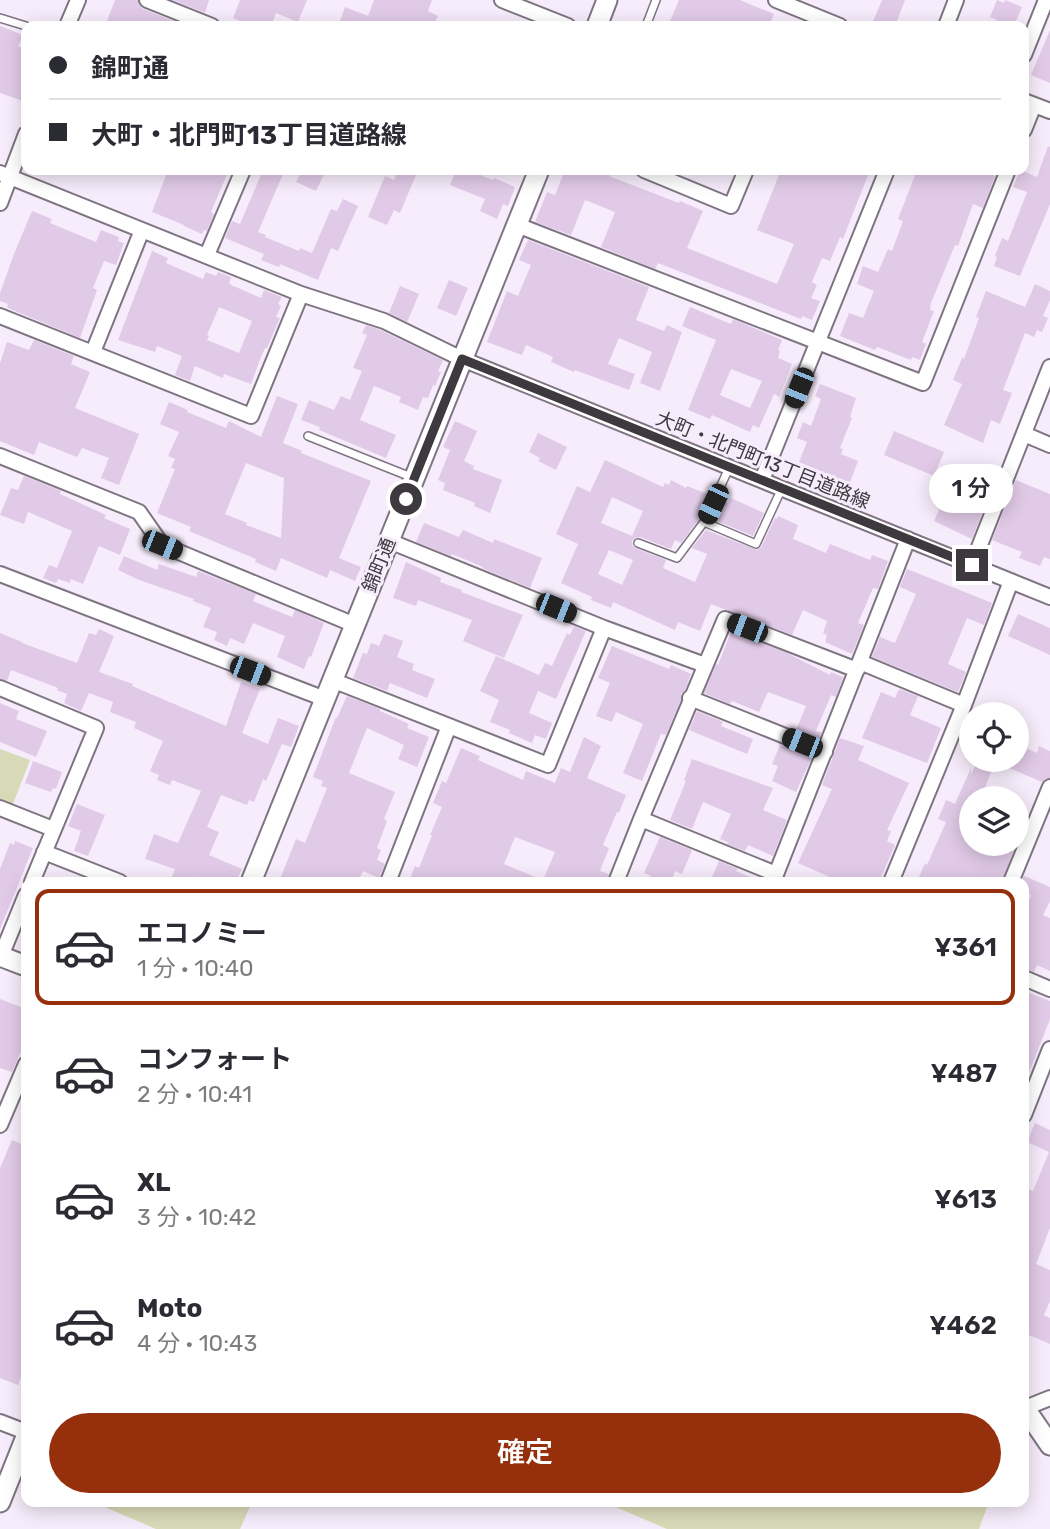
<!DOCTYPE html>
<html lang="ja">
<meta charset="utf-8">
<style>
:root{--surface:#fff;--page:#f2f2f3;--text:#2b2b33;--muted:#7c7c81;--line:#e1e1e2;--accent:#962f0c}
body{margin:0;font-family:Rubik,"Noto Sans JP",sans-serif;background:var(--page);color:var(--text);height:100vh;display:flex;flex-direction:column;font-size:26px;white-space:nowrap}
*{box-sizing:border-box;margin:0}
p{font-size:23px;color:var(--muted)}
.icon{flex:none;width:38px;height:38px;fill:none;stroke:currentColor;stroke-width:2;stroke-linecap:round;stroke-linejoin:round}
.map{position:relative;flex:1;overflow:hidden}
.side{position:absolute;left:21px;top:877px;width:1008px;height:630px;display:flex;flex-direction:column;background:var(--surface);border-radius:14px;box-shadow:0 4px 18px #0003}
.side>*{flex:none}
.guide{position:absolute;left:21px;top:21px;width:1008px;height:154px;border-radius:14px;box-shadow:0 4px 18px #0003;display:grid;align-content:center;height:154px;padding:0 28px;background:var(--surface)}
.fabs{position:absolute;left:959px;top:702px;display:grid;gap:14px}
.fabs a{display:grid;place-items:center;width:70px;height:70px;border-radius:50%;background:var(--surface);box-shadow:0 4px 18px #0003;font-size:35px}
.end{position:absolute;width:32px;height:32px;margin:-16px;border:9px solid #3d393e;background:#fff;box-shadow:0 0 0 4px #fff}
.from{border-radius:50%}
.bubble{position:absolute;height:49px;border-radius:24px;background:var(--surface);box-shadow:0 4px 18px #0003;font-size:23px;font-weight:600;line-height:49px;text-align:center}
.car{position:absolute;width:21px;height:42px;margin:-21px -10px;border-radius:9px;box-shadow:0 0 5px 2px #0007;background:linear-gradient(#222 24%,#8ab4d8 0 40%,#222 0 76%,#8ab4d8 0 86%,#222 0)}
.guide b{display:flex;align-items:center;gap:24px;height:66px;font-size:26px}
.guide b+b{border-top:2px solid var(--line)}
.guide i{width:18px;height:18px;background:var(--text)}
ul{padding:12px 0 0;list-style:none}
li{display:flex;align-items:center;gap:21px;height:116px;margin:0 14px 10px;padding:0 14px;border:4px solid transparent;border-radius:14px}
li div{flex:1}
li b{display:block;font-size:26px}
li em{font-style:normal;font-weight:600}
li.active{border-color:var(--accent)}
li>.icon{width:63px;height:63px;stroke-width:1.5}
.button{display:flex;gap:14px;margin-top:auto;padding:14px 28px}
.button a{flex:1;height:80px;border-radius:42px;background:var(--accent);color:#fff;font-size:28px;font-weight:600;line-height:80px;text-align:center}
.map>svg:first-child{display:block}
.green{fill:#d8dab7}
.building{fill:#e1cae7;fill-rule:evenodd}
.lines{fill:none;stroke-linecap:round;stroke-linejoin:round}
.lane-casing{stroke:#7f7582;stroke-width:10}
.street-casing{stroke:#7f7582;stroke-width:18}
.secondary-casing{stroke:#7f7582;stroke-width:23}
.lane{stroke:#fff;stroke-width:7}
.street{stroke:#fff;stroke-width:14}
.secondary{stroke:#fff;stroke-width:19}
.route{stroke:#3d393e;stroke-width:9}
.labels{text-anchor:middle;dominant-baseline:central;stroke-width:6;stroke-linejoin:round;paint-order:stroke}
.street-label{font-size:19px;fill:#3d393e;stroke:#f7ecfb}
</style>
<div class="map">
<svg width="1050" height="1529" viewBox="0 0 1050 1529">
<rect width="100%" height="100%" fill="#f7ecfb"/>
<path class="green" d="M 0,749 L 30,760 L 13,804 L 0,799 Z
M 93,1502 L 252,1502 L 240,1529 L 156,1529 Z
M 604,1502 L 989,1502 L 979,1529 L 667,1529 Z"/>
<path class="building" d="M 115,0 L 138,0 L 139,5 L 143,9 L 187,26 L 105,26 Z
M 173,0 L 209,0 L 205,13 Z
M 240,0 L 307,0 L 298,22 L 276,13 L 271,26 L 252,26 L 233,18 Z
M 374,0 L 432,0 L 428,11 L 438,16 L 433,26 L 338,26 L 345,7 L 368,16 Z
M 679,0 L 740,0 L 774,14 L 769,26 L 668,26 Z
M 882,0 L 905,0 L 895,26 L 871,26 Z
M 997,0 L 1004,3 L 1005,0 L 1022,7 L 1014,26 L 995,26 L 997,20 L 990,17 Z
M 0,26 L 23,35 L 18,46 L 26,50 L 26,91 L 23,101 L 0,93 Z
M 1050,30 L 1050,83 L 1031,75 Z
M 1048,146 L 1050,147 L 1050,204 L 1020,276 L 994,266 L 997,257 L 995,256 L 1002,238 L 1008,241 L 1027,192 L 1013,187 L 1020,170 L 1037,177 Z
M 168,170 L 229,170 L 211,212 L 214,214 L 207,231 L 204,230 L 202,234 L 184,226 L 184,225 L 152,212 Z
M 263,170 L 271,170 L 283,174 L 258,232 L 266,235 L 265,237 L 299,251 L 300,248 L 312,253 L 331,209 L 337,211 L 343,199 L 358,206 L 338,251 L 331,248 L 318,280 L 280,264 L 279,267 L 261,260 L 264,254 L 225,238 L 232,221 L 240,224 Z
M 302,170 L 326,170 L 316,191 L 296,182 Z
M 398,170 L 418,170 L 400,213 L 394,210 L 387,225 L 368,217 L 385,176 L 394,180 Z
M 456,170 L 467,170 L 493,180 L 494,178 L 515,187 L 508,206 L 503,204 L 497,219 L 480,211 L 485,199 L 450,185 Z
M 565,170 L 612,170 L 609,176 L 679,203 L 680,201 L 703,211 L 687,248 L 777,284 L 794,244 L 757,230 L 781,170 L 870,170 L 843,239 L 840,237 L 830,261 L 822,258 L 812,282 L 817,285 L 811,298 L 820,301 L 812,320 L 802,316 L 801,319 L 658,263 L 655,269 L 601,247 L 615,212 L 585,200 L 571,235 L 535,222 L 547,192 L 555,195 Z
M 917,170 L 980,170 L 995,176 L 983,208 L 973,204 L 958,246 L 955,245 L 931,303 L 930,310 L 934,311 L 922,342 L 926,344 L 920,360 L 912,357 L 911,360 L 877,347 L 875,350 L 840,336 L 849,313 L 863,318 L 874,291 L 857,284 L 863,266 L 878,272 L 888,249 L 892,251 L 903,221 L 898,219 Z
M 32,211 L 52,219 L 50,223 L 96,242 L 101,230 L 119,237 L 118,241 L 124,243 L 116,265 L 104,261 L 93,288 L 97,290 L 80,338 L 8,308 L 7,307 L 8,304 L 0,301 L 0,293 L 14,254 Z
M 528,240 L 649,287 L 636,320 L 664,331 L 667,325 L 682,332 L 660,391 L 640,383 L 652,352 L 619,338 L 608,364 L 635,374 L 629,390 L 575,370 L 574,372 L 551,362 L 553,357 L 526,345 L 522,355 L 487,342 L 507,291 L 518,296 L 531,265 L 519,260 Z
M 152,251 L 168,258 L 166,263 L 203,279 L 206,272 L 216,276 L 218,272 L 231,277 L 229,284 L 261,298 L 264,290 L 282,297 L 278,304 L 281,306 L 276,317 L 280,318 L 267,348 L 265,348 L 261,357 L 251,384 L 224,374 L 223,378 L 195,366 L 190,381 L 175,375 L 182,356 L 157,346 L 155,352 L 118,340 ZM 219,307 L 252,321 L 239,353 L 207,340 L 209,336 L 207,335 Z
M 449,280 L 468,288 L 456,316 L 437,308 Z
M 1035,284 L 1050,291 L 1050,300 L 1043,316 L 1048,318 L 1042,332 L 1037,330 L 1034,337 L 1025,333 L 1003,390 L 1012,393 L 1000,424 L 991,420 L 983,443 L 944,425 L 962,384 L 953,380 L 962,358 L 964,359 L 979,318 L 976,317 L 986,291 L 1025,307 Z
M 400,286 L 419,294 L 407,322 L 389,313 Z
M 690,307 L 731,324 L 733,319 L 782,340 L 778,350 L 780,351 L 778,358 L 792,364 L 779,397 L 774,394 L 759,428 L 753,425 L 750,432 L 712,415 L 710,419 L 688,410 L 716,340 L 682,326 ZM 731,369 L 762,381 L 750,408 L 720,395 Z
M 366,325 L 380,330 L 443,360 L 438,371 L 441,372 L 435,386 L 433,385 L 428,398 L 423,397 L 418,410 L 399,402 L 401,397 L 374,386 L 360,420 L 396,435 L 386,458 L 319,430 L 320,427 L 301,420 L 309,400 L 334,410 L 341,396 L 350,400 L 362,371 L 353,368 L 367,335 L 362,333 Z
M 34,340 L 74,356 L 71,364 L 90,372 L 75,408 L 139,434 L 119,485 L 101,478 L 109,458 L 82,448 L 77,457 L 39,442 L 34,455 L 0,441 L 0,363 L 7,342 L 29,350 Z
M 820,384 L 856,398 L 850,417 L 852,418 L 840,448 L 843,449 L 841,454 L 858,461 L 849,485 L 834,479 L 835,477 L 799,462 L 807,442 L 797,438 L 803,422 L 811,426 L 821,399 L 815,396 Z
M 277,396 L 298,404 L 283,443 L 302,451 L 301,453 L 371,481 L 339,558 L 361,567 L 355,581 L 330,570 L 327,578 L 281,558 L 276,571 L 255,562 L 256,559 L 189,531 L 191,527 L 157,513 L 175,469 L 171,468 L 175,459 L 168,456 L 179,432 L 160,424 L 169,402 L 188,410 L 187,412 L 226,428 L 229,421 L 261,437 ZM 246,463 L 284,478 L 281,538 L 246,525 L 247,523 L 225,514 Z
M 455,421 L 477,431 L 464,461 L 474,466 L 473,469 L 502,480 L 490,513 L 474,506 L 475,503 L 443,490 L 445,483 L 438,480 L 450,450 L 443,447 Z
M 894,431 L 944,452 L 934,476 L 884,455 Z
M 538,433 L 567,447 L 556,470 L 538,461 L 540,458 L 529,452 Z
M 605,460 L 663,487 L 665,483 L 669,485 L 671,480 L 686,488 L 687,486 L 710,495 L 699,519 L 681,543 L 675,540 L 671,549 L 640,537 L 635,538 L 632,541 L 632,545 L 635,548 L 666,560 L 663,568 L 695,582 L 707,554 L 692,548 L 706,530 L 757,550 L 761,547 L 775,518 L 777,519 L 778,516 L 798,525 L 793,539 L 826,553 L 830,544 L 870,560 L 872,555 L 888,561 L 878,589 L 873,588 L 858,623 L 864,625 L 852,654 L 825,642 L 827,635 L 823,633 L 827,621 L 803,610 L 792,635 L 711,604 L 700,631 L 678,622 L 675,630 L 613,602 L 611,608 L 591,600 L 592,597 L 561,583 L 578,544 L 556,534 L 577,486 L 590,492 ZM 612,497 L 643,511 L 632,536 L 601,523 ZM 609,550 L 633,560 L 622,585 L 598,574 Z
M 24,476 L 61,491 L 60,494 L 106,515 L 104,518 L 130,529 L 120,555 L 99,546 L 83,584 L 71,579 L 70,583 L 58,579 L 56,583 L 43,578 L 49,565 L 57,568 L 72,531 L 28,512 L 24,524 L 0,515 L 11,488 L 18,490 Z
M 975,480 L 992,487 L 972,539 L 934,521 L 951,482 L 971,490 Z
M 1016,480 L 1050,494 L 1050,559 L 1044,557 L 1040,566 L 1019,558 L 1022,552 L 992,540 Z
M 731,498 L 764,513 L 753,536 L 712,519 L 721,500 L 728,503 Z
M 424,523 L 459,537 L 463,530 L 493,543 L 494,539 L 542,558 L 530,588 L 482,568 L 483,567 L 452,554 L 451,556 L 416,542 Z
M 124,556 L 157,570 L 159,564 L 196,577 L 198,571 L 256,594 L 253,601 L 292,617 L 295,610 L 324,623 L 311,657 L 309,656 L 304,669 L 277,657 L 285,636 L 253,623 L 244,644 L 230,638 L 227,646 L 214,640 L 217,632 L 203,627 L 211,608 L 193,601 L 194,599 L 139,580 L 118,570 Z
M 406,562 L 441,578 L 440,582 L 462,590 L 461,592 L 523,615 L 504,658 L 463,641 L 472,620 L 418,600 L 416,606 L 393,598 Z
M 907,569 L 992,603 L 984,625 L 967,618 L 948,664 L 966,672 L 958,692 L 872,657 L 880,637 L 895,643 L 916,594 L 900,587 Z
M 1018,614 L 1050,628 L 1050,655 L 1008,636 Z
M 574,626 L 586,631 L 556,699 L 538,691 L 529,713 L 552,723 L 546,739 L 535,735 L 532,743 L 509,733 L 510,730 L 490,722 L 499,700 L 480,691 L 496,656 L 539,675 L 545,663 L 552,666 L 567,633 L 570,635 Z
M 99,629 L 114,636 L 99,672 L 133,684 L 132,686 L 226,726 L 241,682 L 260,689 L 242,733 L 268,744 L 278,718 L 299,726 L 291,747 L 282,744 L 266,781 L 263,779 L 254,802 L 249,800 L 247,805 L 221,795 L 207,827 L 219,832 L 209,855 L 242,869 L 236,882 L 210,882 L 197,876 L 195,882 L 170,882 L 175,869 L 145,859 L 154,834 L 178,843 L 201,791 L 172,780 L 170,785 L 157,780 L 159,775 L 150,771 L 163,741 L 134,728 L 136,722 L 110,712 L 113,702 L 89,693 L 81,711 L 64,703 L 67,694 L 57,690 L 58,688 L 11,670 L 7,681 L 0,679 L 0,633 L 22,642 L 22,643 L 77,663 L 89,633 L 96,635 Z
M 731,632 L 785,652 L 830,675 L 831,672 L 843,677 L 836,697 L 831,695 L 816,731 L 822,732 L 819,739 L 796,730 L 806,706 L 768,692 L 759,712 L 732,701 L 730,704 L 704,693 L 716,664 L 718,665 Z
M 384,634 L 403,641 L 397,657 L 414,664 L 412,670 L 435,679 L 427,698 L 390,683 L 387,691 L 353,678 L 363,653 L 367,654 L 371,643 L 379,646 Z
M 612,646 L 669,669 L 671,665 L 691,674 L 685,690 L 681,694 L 681,700 L 666,735 L 661,734 L 642,781 L 623,773 L 643,724 L 616,712 L 612,722 L 596,716 L 610,683 L 598,678 Z
M 899,689 L 918,696 L 910,715 L 941,728 L 927,763 L 862,738 L 881,692 L 895,698 Z
M 347,696 L 380,709 L 380,711 L 409,724 L 407,728 L 429,737 L 417,767 L 398,759 L 404,745 L 367,728 L 349,773 L 395,792 L 384,819 L 387,821 L 377,848 L 381,850 L 377,860 L 385,864 L 379,878 L 363,871 L 358,882 L 279,882 L 296,839 L 305,843 L 327,788 L 321,786 L 323,781 L 313,777 L 336,717 L 337,718 Z
M 0,703 L 19,711 L 16,719 L 47,731 L 36,757 L 0,742 Z
M 697,711 L 723,722 L 721,726 L 753,739 L 747,754 L 689,730 Z
M 584,737 L 601,746 L 587,778 L 626,795 L 619,813 L 617,812 L 603,845 L 609,848 L 600,871 L 609,874 L 607,882 L 409,882 L 415,866 L 419,868 L 432,835 L 430,835 L 442,807 L 433,803 L 442,781 L 446,783 L 461,748 L 480,756 L 478,760 L 523,780 L 526,771 L 555,783 L 561,768 L 570,772 ZM 515,837 L 555,852 L 543,880 L 504,864 Z
M 840,738 L 864,746 L 858,760 L 909,783 L 887,830 L 891,831 L 887,841 L 895,845 L 879,882 L 841,882 L 798,863 L 832,789 L 822,785 Z
M 1017,744 L 1037,753 L 1039,746 L 1050,751 L 1050,778 L 1045,779 L 1042,782 L 995,762 L 981,798 L 971,798 L 971,844 L 1016,844 L 1002,882 L 917,882 L 925,863 L 927,865 L 946,822 L 938,819 L 946,800 L 955,804 L 971,768 L 971,774 L 978,760 L 1017,760 Z
M 780,745 L 812,757 L 796,792 L 772,781 L 778,766 L 772,764 Z
M 692,759 L 773,788 L 763,810 L 787,820 L 773,856 L 748,845 L 745,851 L 727,844 L 728,842 L 720,839 L 731,814 L 703,802 L 692,829 L 670,820 L 686,781 L 684,780 Z
M 33,761 L 62,772 L 56,789 L 53,788 L 51,792 L 25,783 Z
M 77,804 L 105,815 L 88,856 L 74,851 L 81,831 L 68,826 Z
M 660,837 L 692,850 L 682,874 L 675,871 L 671,882 L 649,882 L 651,876 L 644,873 Z
M 15,841 L 33,848 L 0,929 L 0,869 L 10,843 L 14,845 Z
M 719,861 L 738,869 L 736,871 L 762,882 L 710,882 Z
M 1024,876 L 1050,887 L 1050,901 L 1043,915 L 1050,918 L 1050,971 L 1037,965 L 1034,972 L 1024,968 L 1024,913 L 1031,895 L 1024,892 L 1024,882 L 1021,882 Z
M 1024,988 L 1028,990 L 1027,992 L 1050,1001 L 1050,1019 L 1024,1085 Z
M 0,999 L 26,1009 L 26,1039 L 12,1072 L 0,1068 Z
M 1035,1123 L 1050,1130 L 1050,1228 L 1036,1264 L 1050,1270 L 1050,1301 L 1044,1315 L 1050,1318 L 1050,1344 L 1024,1333 L 1024,1187 L 1033,1191 L 1049,1152 L 1027,1142 Z
M 12,1140 L 26,1146 L 26,1362 L 18,1385 L 0,1378 L 0,1168 Z"/>
<g class="lines">
<g class="lane-casing">
<path id="lane" d="M 0,18 L 26,26
M 646,26 L 656,0
M 308,436 L 411,477
M 704,522 L 756,544 L 782,488
M 638,543 L 677,558 L 704,522 L 729,468"/>
</g>
<g class="street-casing">
<path id="street" d="M 147,0 L 212,26
M 502,0 L 568,26
M 776,0 L 840,26
M 67,26 L 78,0
M 946,26 L 956,0
M 1024,55 L 1046,0
M 1024,101 L 1050,111
M 1024,130 L 1034,105
M 644,170 L 731,206 L 746,170
M 0,173 L 301,294 L 384,321 L 462,359 L 1050,597
M 0,203 L 26,134
M 517,225 L 923,383 L 1008,170
M 207,255 L 243,170
M 0,316 L 251,416 L 301,294
M 93,352 L 142,230
M 1024,434 L 1050,445
M 0,456 L 139,512 L 162,545 L 355,625
M 762,480 L 887,170
M 389,541 L 604,628 L 705,665
M 972,565 L 1050,367
M 0,574 L 325,699
M 860,662 L 964,705
M 332,680 L 548,765 L 604,628
M 0,688 L 96,728 L 32,882
M 690,698 L 825,752
M 0,808 L 53,829
M 641,819 L 776,874
M 44,852 L 120,882
M 388,882 L 449,726
M 616,882 L 641,819 L 725,619 L 857,670
M 773,882 L 908,539
M 891,882 L 964,705 L 1011,581
M 1011,882 L 1050,787
M 1,956 L 26,895
M 1024,978 L 1050,989
M 1024,1115 L 1050,1049
M 0,1125 L 26,1064
M 1025,1408 L 1050,1398
M 0,1422 L 26,1432"/>
</g>
<g class="secondary-casing">
<path id="secondary" d="M 597,26 L 607,0
M 251,882 L 539,170
M 0,956 L 26,966
M 1024,1407 L 1050,1445
M 0,1502 L 26,1437"/>
</g>
<use href="#lane" class="lane"/>
<use href="#street" class="street"/>
<use href="#secondary" class="secondary"/>
</g>
<g class="lines">
<path class="route" d="M 406,499 L 462,359 L 972,565"/>
</g>
<g class="labels">
<g class="street-label">
<text transform="translate(763 460) rotate(22)">大町・北門町13丁目道路線</text>
<text transform="translate(379 565) rotate(-68)">錦町通</text>
</g>
</g>
</svg>
<div class="fabs">
<a><svg class="icon" aria-label="locate" viewBox="0 0 24 24"><circle cx="12" cy="12" r="6"/><path d="M12 2v4M12 18v4M2 12h4M18 12h4"/></svg></a>
<a><svg class="icon" aria-label="layers" viewBox="0 0 24 24"><path d="M12 4l9 5-9 5-9-5zM3 14l9 5 9-5"/></svg></a>
</div>
<i class="end from" style="left:406px;top:499px"></i>
<i class="end" style="left:972px;top:565px"></i>
<div class="bubble" style="left:929px;top:464px;width:84px">1 分</div>
<i class="car" style="left:799px;top:388px;rotate:202deg"></i>
<i class="car" style="left:713px;top:504px;rotate:205deg"></i>
<i class="car" style="left:162px;top:545px;rotate:112deg"></i>
<i class="car" style="left:556px;top:608px;rotate:112deg"></i>
<i class="car" style="left:747px;top:628px;rotate:291deg"></i>
<i class="car" style="left:250px;top:671px;rotate:111deg"></i>
<i class="car" style="left:802px;top:743px;rotate:292deg"></i>
<div class="guide">
<b><i class="from"></i>錦町通</b>
<b><i></i>大町・北門町13丁目道路線</b>
</div>
<section class="side">
<ul>
<li class="active"><svg class="icon" aria-label="car" viewBox="0 0 24 24"><path d="M5 17H2v-5l4-1 3-4h7l3 4 3 1v5h-3M9 17h6M6 11h13"/><circle cx="7" cy="17" r="2"/><circle cx="17" cy="17" r="2"/></svg><div><b>エコノミー</b><p>1 分 · 10:40</p></div><em>¥361</em></li>
<li><svg class="icon" aria-label="car" viewBox="0 0 24 24"><path d="M5 17H2v-5l4-1 3-4h7l3 4 3 1v5h-3M9 17h6M6 11h13"/><circle cx="7" cy="17" r="2"/><circle cx="17" cy="17" r="2"/></svg><div><b>コンフォート</b><p>2 分 · 10:41</p></div><em>¥487</em></li>
<li><svg class="icon" aria-label="car" viewBox="0 0 24 24"><path d="M5 17H2v-5l4-1 3-4h7l3 4 3 1v5h-3M9 17h6M6 11h13"/><circle cx="7" cy="17" r="2"/><circle cx="17" cy="17" r="2"/></svg><div><b>XL</b><p>3 分 · 10:42</p></div><em>¥613</em></li>
<li><svg class="icon" aria-label="car" viewBox="0 0 24 24"><path d="M5 17H2v-5l4-1 3-4h7l3 4 3 1v5h-3M9 17h6M6 11h13"/><circle cx="7" cy="17" r="2"/><circle cx="17" cy="17" r="2"/></svg><div><b>Moto</b><p>4 分 · 10:43</p></div><em>¥462</em></li>
</ul>
<div class="button"><a>確定</a></div>
</section>
</div>
